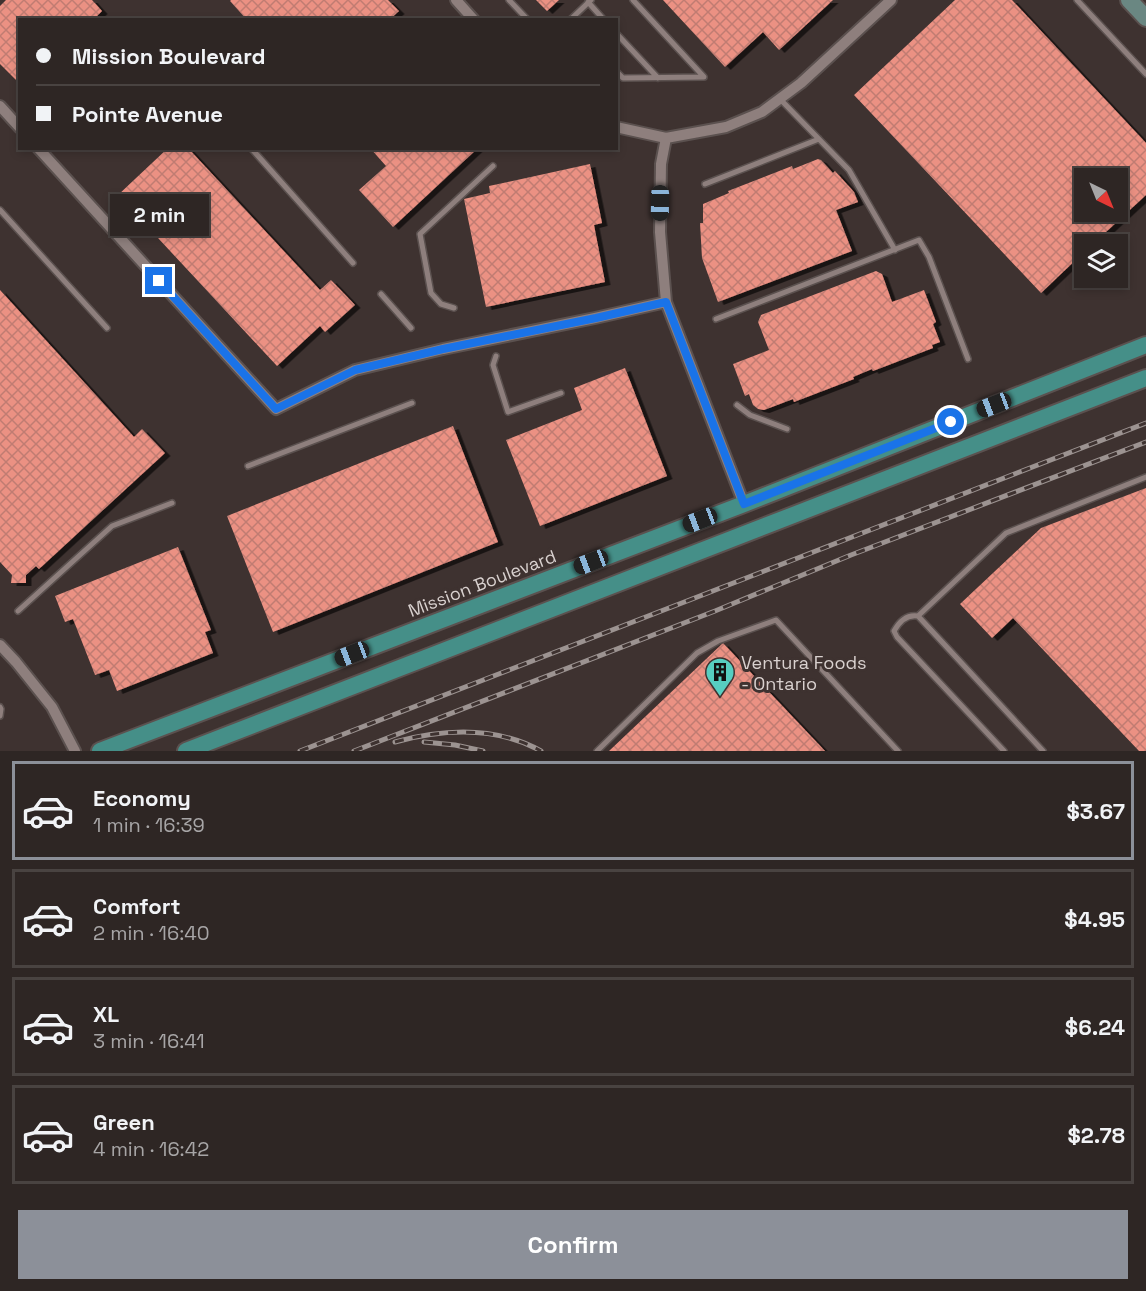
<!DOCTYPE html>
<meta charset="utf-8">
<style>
:root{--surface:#2e2624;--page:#362e2c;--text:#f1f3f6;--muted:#a7a5a6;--line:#494341;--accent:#8c9099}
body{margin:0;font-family:"Space Grotesk",sans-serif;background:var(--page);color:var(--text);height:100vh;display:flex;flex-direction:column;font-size:22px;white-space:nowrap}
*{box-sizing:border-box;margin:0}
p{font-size:20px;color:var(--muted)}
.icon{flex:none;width:33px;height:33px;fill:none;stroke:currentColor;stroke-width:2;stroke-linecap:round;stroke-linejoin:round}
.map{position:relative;height:751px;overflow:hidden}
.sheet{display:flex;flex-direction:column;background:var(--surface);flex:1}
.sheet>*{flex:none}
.hud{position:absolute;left:18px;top:18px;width:600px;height:132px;border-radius:0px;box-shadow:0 3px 9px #0003,0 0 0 2px var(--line);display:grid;align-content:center;height:132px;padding:0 18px;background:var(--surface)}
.needle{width:39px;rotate:137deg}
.tools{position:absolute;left:1074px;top:168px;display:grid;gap:12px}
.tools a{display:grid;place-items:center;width:54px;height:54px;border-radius:0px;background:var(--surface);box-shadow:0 3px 9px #0003,0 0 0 2px var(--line);font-size:30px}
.end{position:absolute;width:27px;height:27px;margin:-14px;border:8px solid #1a73e8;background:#fff;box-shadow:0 0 0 3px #fff}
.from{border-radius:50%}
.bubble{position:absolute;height:42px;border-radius:0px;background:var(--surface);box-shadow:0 3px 9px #0003,0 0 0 2px var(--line);font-size:20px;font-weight:600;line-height:42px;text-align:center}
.car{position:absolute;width:18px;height:36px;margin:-18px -9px;border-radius:8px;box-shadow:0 0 4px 2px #0007;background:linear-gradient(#222 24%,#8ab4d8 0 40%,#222 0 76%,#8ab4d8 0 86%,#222 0)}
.hud b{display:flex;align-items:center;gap:21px;height:57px;font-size:22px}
.hud b+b{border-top:2px solid var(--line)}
.hud i{width:15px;height:15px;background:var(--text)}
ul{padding:10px 0 0;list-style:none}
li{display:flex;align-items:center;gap:18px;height:99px;margin:0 12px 9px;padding:0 6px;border:3px solid var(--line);border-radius:0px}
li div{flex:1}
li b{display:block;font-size:22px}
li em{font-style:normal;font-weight:600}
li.on{border-color:var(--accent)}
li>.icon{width:54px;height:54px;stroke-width:1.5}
.cta{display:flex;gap:12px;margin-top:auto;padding:12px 18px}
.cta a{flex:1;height:69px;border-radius:0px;background:var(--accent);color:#fff;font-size:24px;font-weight:600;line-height:69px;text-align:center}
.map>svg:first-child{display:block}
.building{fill:url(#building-cross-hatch);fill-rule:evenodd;filter:url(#shadow)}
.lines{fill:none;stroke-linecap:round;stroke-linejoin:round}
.service-casing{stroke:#5b514f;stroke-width:8}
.minor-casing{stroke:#5b514f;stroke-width:14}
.secondary-casing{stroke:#5b514f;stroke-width:20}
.primary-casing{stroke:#5b514f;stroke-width:20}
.service{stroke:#8e7f7d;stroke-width:5}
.minor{stroke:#8e7f7d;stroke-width:10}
.secondary{stroke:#6a8782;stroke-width:16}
.primary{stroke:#458f88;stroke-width:16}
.rail-casing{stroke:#9c9391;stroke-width:5}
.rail{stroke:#3e3230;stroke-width:3;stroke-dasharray:9;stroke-linecap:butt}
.route{stroke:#1a73e8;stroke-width:8}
.labels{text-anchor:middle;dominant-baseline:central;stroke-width:6;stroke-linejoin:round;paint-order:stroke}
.street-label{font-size:18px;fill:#d9d1cf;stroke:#3e3230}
.poi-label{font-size:18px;fill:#d9d1cf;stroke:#3e3230;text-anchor:start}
</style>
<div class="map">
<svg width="1146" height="751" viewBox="0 0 1146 751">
<defs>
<pattern id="building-cross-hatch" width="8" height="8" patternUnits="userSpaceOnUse" patternTransform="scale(1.5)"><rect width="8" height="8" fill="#eb9183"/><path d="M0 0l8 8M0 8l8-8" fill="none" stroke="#c07c72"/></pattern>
<filter id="shadow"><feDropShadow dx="5.5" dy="3" stdDeviation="0" flood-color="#0009"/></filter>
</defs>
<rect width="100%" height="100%" fill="#3e3230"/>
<path class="building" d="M 6,0 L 92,0 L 102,11 L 93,20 L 20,20 L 20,84 L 0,64 L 0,6 Z
M 231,0 L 388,0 L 399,11 L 389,20 L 247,20 L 230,1 Z
M 536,0 L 559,0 L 547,11 Z
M 663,0 L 833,0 L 779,50 L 763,32 L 725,67 Z
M 955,0 L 1012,0 L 1146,143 L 1146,195 L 1093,244 L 1084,244 L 1084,252 L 1041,293 L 854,95 ZM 1084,178 L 1118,178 L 1118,212 L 1084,212 Z
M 168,148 L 188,148 L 320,290 L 331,280 L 355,305 L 325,332 L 320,326 L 277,366 L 118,195 Z
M 370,148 L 478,148 L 393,227 L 359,190 L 386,166 Z
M 818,159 L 821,160 L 833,173 L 835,171 L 854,192 L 858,202 L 836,210 L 852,251 L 718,302 L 702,258 L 700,223 L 703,223 L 703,204 L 729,193 L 728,191 L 792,166 L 793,169 Z
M 590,164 L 602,223 L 594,225 L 605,282 L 486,307 L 464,199 L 490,193 L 489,186 Z
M 876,271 L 882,274 L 892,302 L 924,290 L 936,322 L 933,324 L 940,342 L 932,345 L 933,348 L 873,371 L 872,369 L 853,377 L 854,379 L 794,402 L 793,399 L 764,410 L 758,409 L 753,405 L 749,394 L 745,396 L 733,364 L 769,350 L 758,322 L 761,315 Z
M 0,290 L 134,437 L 142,429 L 165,453 L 39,569 L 36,566 L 26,575 L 26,583 L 11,583 L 12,575 L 0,562 Z
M 625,368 L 667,476 L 540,526 L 506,440 L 582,410 L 574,388 Z
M 453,426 L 498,542 L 273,632 L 227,516 Z
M 1146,488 L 1146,751 L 1139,751 L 1013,618 L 992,638 L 960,604 L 1041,528 Z
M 178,547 L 211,630 L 205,632 L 213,653 L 117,691 L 109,670 L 95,675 L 73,619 L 65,622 L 55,596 Z
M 723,643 L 825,751 L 609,751 Z"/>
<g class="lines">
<g class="service-casing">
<path id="service" d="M 509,0 L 528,20
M 1077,0 L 1146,74
M 588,2 L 604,20
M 570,20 L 591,0
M 616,33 L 658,78
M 616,71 L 623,78 L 704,77 L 633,0
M 780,99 L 849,170 L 895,250
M 251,148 L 353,263
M 705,184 L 819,139
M 0,210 L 107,328
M 381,294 L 411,328
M 454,308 L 441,304 L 431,293 L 420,234 L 493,166
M 716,319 L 919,240 L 929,257 L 968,359
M 496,356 L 493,365 L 508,412 L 561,393
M 737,405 L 750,415 L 787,429
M 248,466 L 412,403
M 18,611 L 112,526 L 172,503
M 918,616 L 1043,751
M 0,707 L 1,709 L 0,716
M 597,751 L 697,653 L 718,641 L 776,620 L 898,751
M 1004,751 L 897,637 L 894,631 C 899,622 907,614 918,616 L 1006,533 L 1146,477"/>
</g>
<g class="minor-casing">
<path id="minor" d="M 456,0 L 474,20
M 0,106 L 20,128
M 616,127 L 666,138 L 661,164 L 660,232 L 666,302 L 744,504
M 666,138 L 726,127 L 762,112 L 801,83 L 891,0
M 38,148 L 276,409 L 355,370 L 443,349 L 595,318 L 666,302
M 0,645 L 16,662 L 52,707 L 75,751"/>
</g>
<g class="secondary-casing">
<path id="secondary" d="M 1129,0 L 1146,18"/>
</g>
<g class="primary-casing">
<path id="primary" d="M 100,751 L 744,504 L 1146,345
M 186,751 L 1146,378"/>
</g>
<use href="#service" class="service"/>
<use href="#minor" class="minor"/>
<use href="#secondary" class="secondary"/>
<use href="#primary" class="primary"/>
<g class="rail-casing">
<path id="rail" d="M 395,742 C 443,729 496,726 541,751
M 424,742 L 455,745 L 483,751
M 300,751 L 1146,423
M 354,751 L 715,611 L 851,555 L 1146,442"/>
</g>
<use href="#rail" class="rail"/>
</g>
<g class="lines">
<path class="route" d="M 159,281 L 276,409 L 355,370 L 443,349 L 596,318 L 666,302 L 744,504 L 951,422"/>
</g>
<defs>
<g id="building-pin" transform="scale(1.5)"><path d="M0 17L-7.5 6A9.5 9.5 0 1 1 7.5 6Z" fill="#57cec1" stroke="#3e3230"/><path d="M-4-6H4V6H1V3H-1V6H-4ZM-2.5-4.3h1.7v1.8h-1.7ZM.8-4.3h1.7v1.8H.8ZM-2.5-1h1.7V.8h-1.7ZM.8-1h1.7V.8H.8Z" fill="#111"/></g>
</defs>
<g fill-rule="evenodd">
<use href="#building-pin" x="720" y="672"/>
</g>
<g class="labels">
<g class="street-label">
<text transform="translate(482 583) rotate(-21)">Mission Boulevard</text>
</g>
<g class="poi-label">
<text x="741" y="662">Ventura Foods<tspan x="741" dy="21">- Ontario</tspan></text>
</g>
</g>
</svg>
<div class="tools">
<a><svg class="needle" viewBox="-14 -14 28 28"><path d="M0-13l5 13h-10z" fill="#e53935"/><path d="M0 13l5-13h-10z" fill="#a7a5a6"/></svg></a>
<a><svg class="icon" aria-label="layers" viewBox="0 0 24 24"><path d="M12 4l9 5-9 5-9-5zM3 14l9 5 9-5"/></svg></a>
</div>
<i class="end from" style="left:951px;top:422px"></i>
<i class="end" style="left:159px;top:281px"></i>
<div class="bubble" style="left:110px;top:194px;width:99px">2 min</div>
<i class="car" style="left:660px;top:203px;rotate:181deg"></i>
<i class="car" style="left:994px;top:405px;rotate:249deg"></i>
<i class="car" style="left:700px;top:520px;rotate:249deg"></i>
<i class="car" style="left:591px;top:562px;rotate:249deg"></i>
<i class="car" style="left:352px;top:654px;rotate:249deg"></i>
<div class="hud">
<b><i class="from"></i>Mission Boulevard</b>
<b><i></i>Pointe Avenue</b>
</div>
</div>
<section class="sheet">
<ul>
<li class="on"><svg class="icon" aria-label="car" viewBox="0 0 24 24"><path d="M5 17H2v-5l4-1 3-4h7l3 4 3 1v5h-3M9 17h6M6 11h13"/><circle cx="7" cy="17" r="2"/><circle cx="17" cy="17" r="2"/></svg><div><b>Economy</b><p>1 min · 16:39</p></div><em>$3.67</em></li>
<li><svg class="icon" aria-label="car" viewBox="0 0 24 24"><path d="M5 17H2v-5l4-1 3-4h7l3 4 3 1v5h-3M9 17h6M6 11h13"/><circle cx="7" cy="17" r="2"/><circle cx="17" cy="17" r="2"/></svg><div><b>Comfort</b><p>2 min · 16:40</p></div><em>$4.95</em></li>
<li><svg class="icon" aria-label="car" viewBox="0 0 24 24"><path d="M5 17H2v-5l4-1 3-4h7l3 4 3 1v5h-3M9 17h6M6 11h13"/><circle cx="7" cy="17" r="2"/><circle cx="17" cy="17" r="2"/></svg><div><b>XL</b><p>3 min · 16:41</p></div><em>$6.24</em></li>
<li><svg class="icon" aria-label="car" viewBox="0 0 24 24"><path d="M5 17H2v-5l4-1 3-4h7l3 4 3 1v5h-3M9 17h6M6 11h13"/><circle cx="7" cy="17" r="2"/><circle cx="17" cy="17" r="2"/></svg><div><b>Green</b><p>4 min · 16:42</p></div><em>$2.78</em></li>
</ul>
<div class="cta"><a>Confirm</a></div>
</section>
